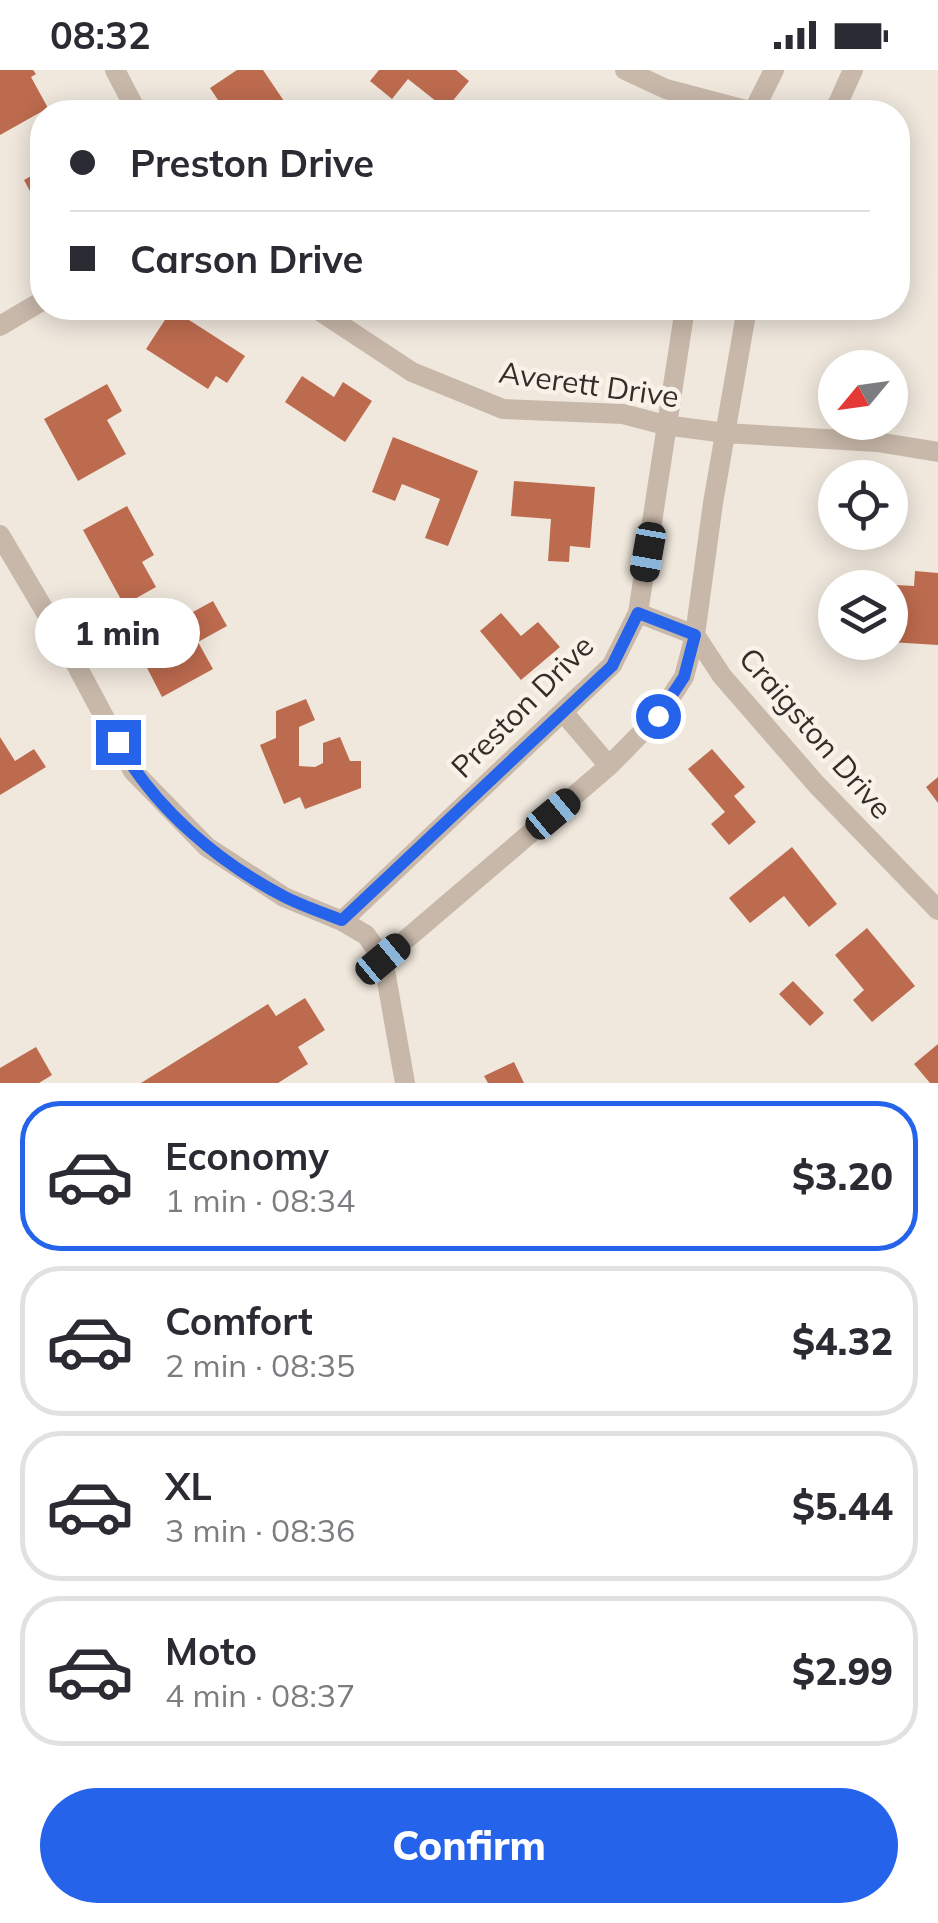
<!DOCTYPE html>
<meta charset="utf-8">
<style>
:root{--surface:#fff;--page:#f7f7f7;--text:#2b2b33;--muted:#7c7c81;--line:#e1e1e2;--accent:#2563eb}
body{margin:0;font-family:Mulish,sans-serif;background:var(--page);color:var(--text);height:100vh;display:flex;flex-direction:column;font-size:38px;white-space:nowrap}
*{box-sizing:border-box;margin:0}
p{font-size:32px;color:var(--muted)}
.icon{flex:none;width:55px;height:55px;fill:none;stroke:currentColor;stroke-width:2;stroke-linecap:round;stroke-linejoin:round}
.map{position:relative;height:1013px;overflow:hidden}
.details{display:flex;flex-direction:column;background:var(--surface);flex:1}
.details>*{flex:none}
.banner{position:absolute;left:30px;top:30px;width:880px;height:220px;border-radius:40px;box-shadow:0 5px 25px #0003;display:grid;align-content:center;height:220px;padding:0 40px;background:var(--surface)}
.needle{width:65px;rotate:241deg}
.controls{position:absolute;left:818px;top:280px;display:grid;gap:20px}
.controls a{display:grid;place-items:center;width:90px;height:90px;border-radius:50%;background:var(--surface);box-shadow:0 5px 25px #0003;font-size:50px}
.end{position:absolute;width:45px;height:45px;margin:-22px;border:12px solid #2563eb;background:#fff;box-shadow:0 0 0 5px #fff}
.from{border-radius:50%}
.bubble{position:absolute;height:70px;border-radius:35px;background:var(--surface);box-shadow:0 5px 25px #0003;font-size:32px;font-weight:800;line-height:70px;text-align:center}
.car{position:absolute;width:30px;height:60px;margin:-30px -15px;border-radius:12px;box-shadow:0 0 8px 2px #0007;background:linear-gradient(#222 24%,#8ab4d8 0 40%,#222 0 76%,#8ab4d8 0 86%,#222 0)}
.banner b{display:flex;align-items:center;gap:35px;height:95px;font-size:38px}
.banner b+b{border-top:2px solid var(--line)}
.banner i{width:25px;height:25px;background:var(--text)}
ul{padding:18px 0 0;list-style:none}
li{display:flex;align-items:center;gap:30px;height:150px;margin:0 20px 15px;padding:0 20px;border:5px solid var(--line);border-radius:40px}
li div{flex:1}
li b{display:block;font-size:38px}
li em{font-style:normal;font-weight:800}
li.selected{border-color:var(--accent)}
li>.icon{width:90px;height:90px;stroke-width:1.5}
.cta{display:flex;gap:20px;margin-top:auto;padding:20px 40px}
.cta a{flex:1;height:115px;border-radius:60px;background:var(--accent);color:#fff;font-size:40px;font-weight:800;line-height:115px;text-align:center}
.status{display:flex;justify-content:space-between;align-items:center;height:70px;padding:0 50px;background:var(--surface);direction:ltr}
.status svg{height:28px;fill:currentColor}
.map>svg:first-child{display:block}
.building{fill:#bd6b4e}
.lines{fill:none;stroke-linecap:round;stroke-linejoin:round}
.street{stroke:#c8b8aa;stroke-width:20}
.route{stroke:#2563eb;stroke-width:12}
.labels{text-anchor:middle;dominant-baseline:central;stroke-width:9;stroke-linejoin:round;paint-order:stroke}
.street-label{font-size:30px;fill:#362d29;stroke:#f8f2e9}
</style>
<div class="status"><b>08:32</b><svg viewBox="0 0 49 12"><path d="M0 12V9h3v3zM5 12V6h3v6zM10 12V3h3v9zM15 12V0h3v12zM26 1h20v11H26zM47 4h2v5h-2z"/></svg></div>
<div class="map">
<svg width="938" height="1013" viewBox="0 0 938 1013">
<rect width="100%" height="100%" fill="#f0e8dd"/>
<path class="building" d="M 0,0 L 33,0 L 36,4 L 31,7 L 48,38 L 0,65 Z
M 237,0 L 263,0 L 286,34 L 273,42 L 226,42 L 210,18 Z
M 379,0 L 456,0 L 469,11 L 446,39 L 408,9 L 392,29 L 370,11 Z
M 42,100 L 42,143 L 24,110 Z
M 172,239 L 245,286 L 227,313 L 216,306 L 208,319 L 146,279 Z
M 302,306 L 334,327 L 343,312 L 372,331 L 345,372 L 285,332 Z
M 107,314 L 122,341 L 107,350 L 126,384 L 78,411 L 44,349 Z
M 393,367 L 478,401 L 448,476 L 425,468 L 440,429 L 402,414 L 395,431 L 372,422 Z
M 514,411 L 595,417 L 590,478 L 570,476 L 569,492 L 548,491 L 551,449 L 511,446 Z
M 127,436 L 154,485 L 142,492 L 156,517 L 124,535 L 83,460 Z
M 915,501 L 938,503 L 938,575 L 890,572 L 890,516 L 877,518 L 878,514 L 914,516 Z
M 213,531 L 227,556 L 198,572 L 213,599 L 162,627 L 141,586 L 151,580 L 145,568 Z
M 501,543 L 521,566 L 538,552 L 560,577 L 521,610 L 480,561 Z
M 306,629 L 315,650 L 299,657 L 299,696 L 315,697 L 323,693 L 323,673 L 340,667 L 350,691 L 361,691 L 361,718 L 305,739 L 300,727 L 284,734 L 260,675 L 276,668 L 276,641 Z
M 0,667 L 15,691 L 34,679 L 46,697 L 0,725 Z
M 712,679 L 745,717 L 734,726 L 756,752 L 729,775 L 711,754 L 725,742 L 688,699 Z
M 938,707 L 938,733 L 926,717 Z
M 792,777 L 837,834 L 809,857 L 784,826 L 750,853 L 729,828 Z
M 867,858 L 915,916 L 872,952 L 853,930 L 864,920 L 835,885 Z
M 793,911 L 824,943 L 810,956 L 779,924 Z
M 305,928 L 325,960 L 298,977 L 308,994 L 278,1013 L 141,1013 L 268,934 L 276,946 Z
M 938,974 L 938,1013 L 930,1013 L 914,994 Z
M 36,977 L 52,1005 L 39,1013 L 0,1013 L 0,998 Z
M 514,992 L 524,1013 L 488,1013 L 484,1006 Z"/>
<g class="lines">
<path class="street" d="M 115,0 L 137,42
M 625,0 L 666,19 L 753,42
M 753,42 L 774,0
M 834,42 L 853,0
M 315,238 L 412,302 L 503,339 L 623,344 L 665,355 L 725,363 L 877,372 L 938,382
M 0,256 L 42,231
M 0,465 L 71,585 L 133,701 L 207,777 L 284,827 L 342,851 L 366,865 L 383,889 L 405,1013
M 638,543 L 695,565 L 722,606 L 816,714 L 938,840
M 563,642 L 609,696
M 342,851 L 612,595 L 638,543 L 685,238
M 383,889 L 609,696 L 659,645 L 684,607 L 695,565 L 713,433 L 747,238"/>
</g>
<g class="lines">
<path class="route" d="M 118,672 C 153,737 219,793 285,827 C 303,836 323,843 342,850 L 612,596 L 638,543 L 695,565 L 684,607 L 658,646"/>
</g>
<g class="labels">
<g class="street-label">
<text transform="translate(589 314) rotate(8)">Averett Drive</text>
<text transform="translate(522 636) rotate(-45)">Preston Drive</text>
<text transform="translate(816 663) rotate(49)">Craigston Drive</text>
</g>
</g>
</svg>
<div class="controls">
<a><svg class="needle" viewBox="-14 -14 28 28"><path d="M0-13l5 13h-10z" fill="#e53935"/><path d="M0 13l5-13h-10z" fill="#7c7c81"/></svg></a>
<a><svg class="icon" aria-label="locate" viewBox="0 0 24 24"><circle cx="12" cy="12" r="6"/><path d="M12 2v4M12 18v4M2 12h4M18 12h4"/></svg></a>
<a><svg class="icon" aria-label="layers" viewBox="0 0 24 24"><path d="M12 4l9 5-9 5-9-5zM3 14l9 5 9-5"/></svg></a>
</div>
<i class="end from" style="left:658px;top:646px"></i>
<i class="end" style="left:118px;top:672px"></i>
<div class="bubble" style="left:35px;top:528px;width:165px">1 min</div>
<i class="car" style="left:648px;top:482px;rotate:190deg"></i>
<i class="car" style="left:553px;top:744px;rotate:50deg"></i>
<i class="car" style="left:383px;top:889px;rotate:50deg"></i>
<div class="banner">
<b><i class="from"></i>Preston Drive</b>
<b><i></i>Carson Drive</b>
</div>
</div>
<section class="details">
<ul>
<li class="selected"><svg class="icon" aria-label="car" viewBox="0 0 24 24"><path d="M5 17H2v-5l4-1 3-4h7l3 4 3 1v5h-3M9 17h6M6 11h13"/><circle cx="7" cy="17" r="2"/><circle cx="17" cy="17" r="2"/></svg><div><b>Economy</b><p>1 min · 08:34</p></div><em>$3.20</em></li>
<li><svg class="icon" aria-label="car" viewBox="0 0 24 24"><path d="M5 17H2v-5l4-1 3-4h7l3 4 3 1v5h-3M9 17h6M6 11h13"/><circle cx="7" cy="17" r="2"/><circle cx="17" cy="17" r="2"/></svg><div><b>Comfort</b><p>2 min · 08:35</p></div><em>$4.32</em></li>
<li><svg class="icon" aria-label="car" viewBox="0 0 24 24"><path d="M5 17H2v-5l4-1 3-4h7l3 4 3 1v5h-3M9 17h6M6 11h13"/><circle cx="7" cy="17" r="2"/><circle cx="17" cy="17" r="2"/></svg><div><b>XL</b><p>3 min · 08:36</p></div><em>$5.44</em></li>
<li><svg class="icon" aria-label="car" viewBox="0 0 24 24"><path d="M5 17H2v-5l4-1 3-4h7l3 4 3 1v5h-3M9 17h6M6 11h13"/><circle cx="7" cy="17" r="2"/><circle cx="17" cy="17" r="2"/></svg><div><b>Moto</b><p>4 min · 08:37</p></div><em>$2.99</em></li>
</ul>
<div class="cta"><a>Confirm</a></div>
</section>
